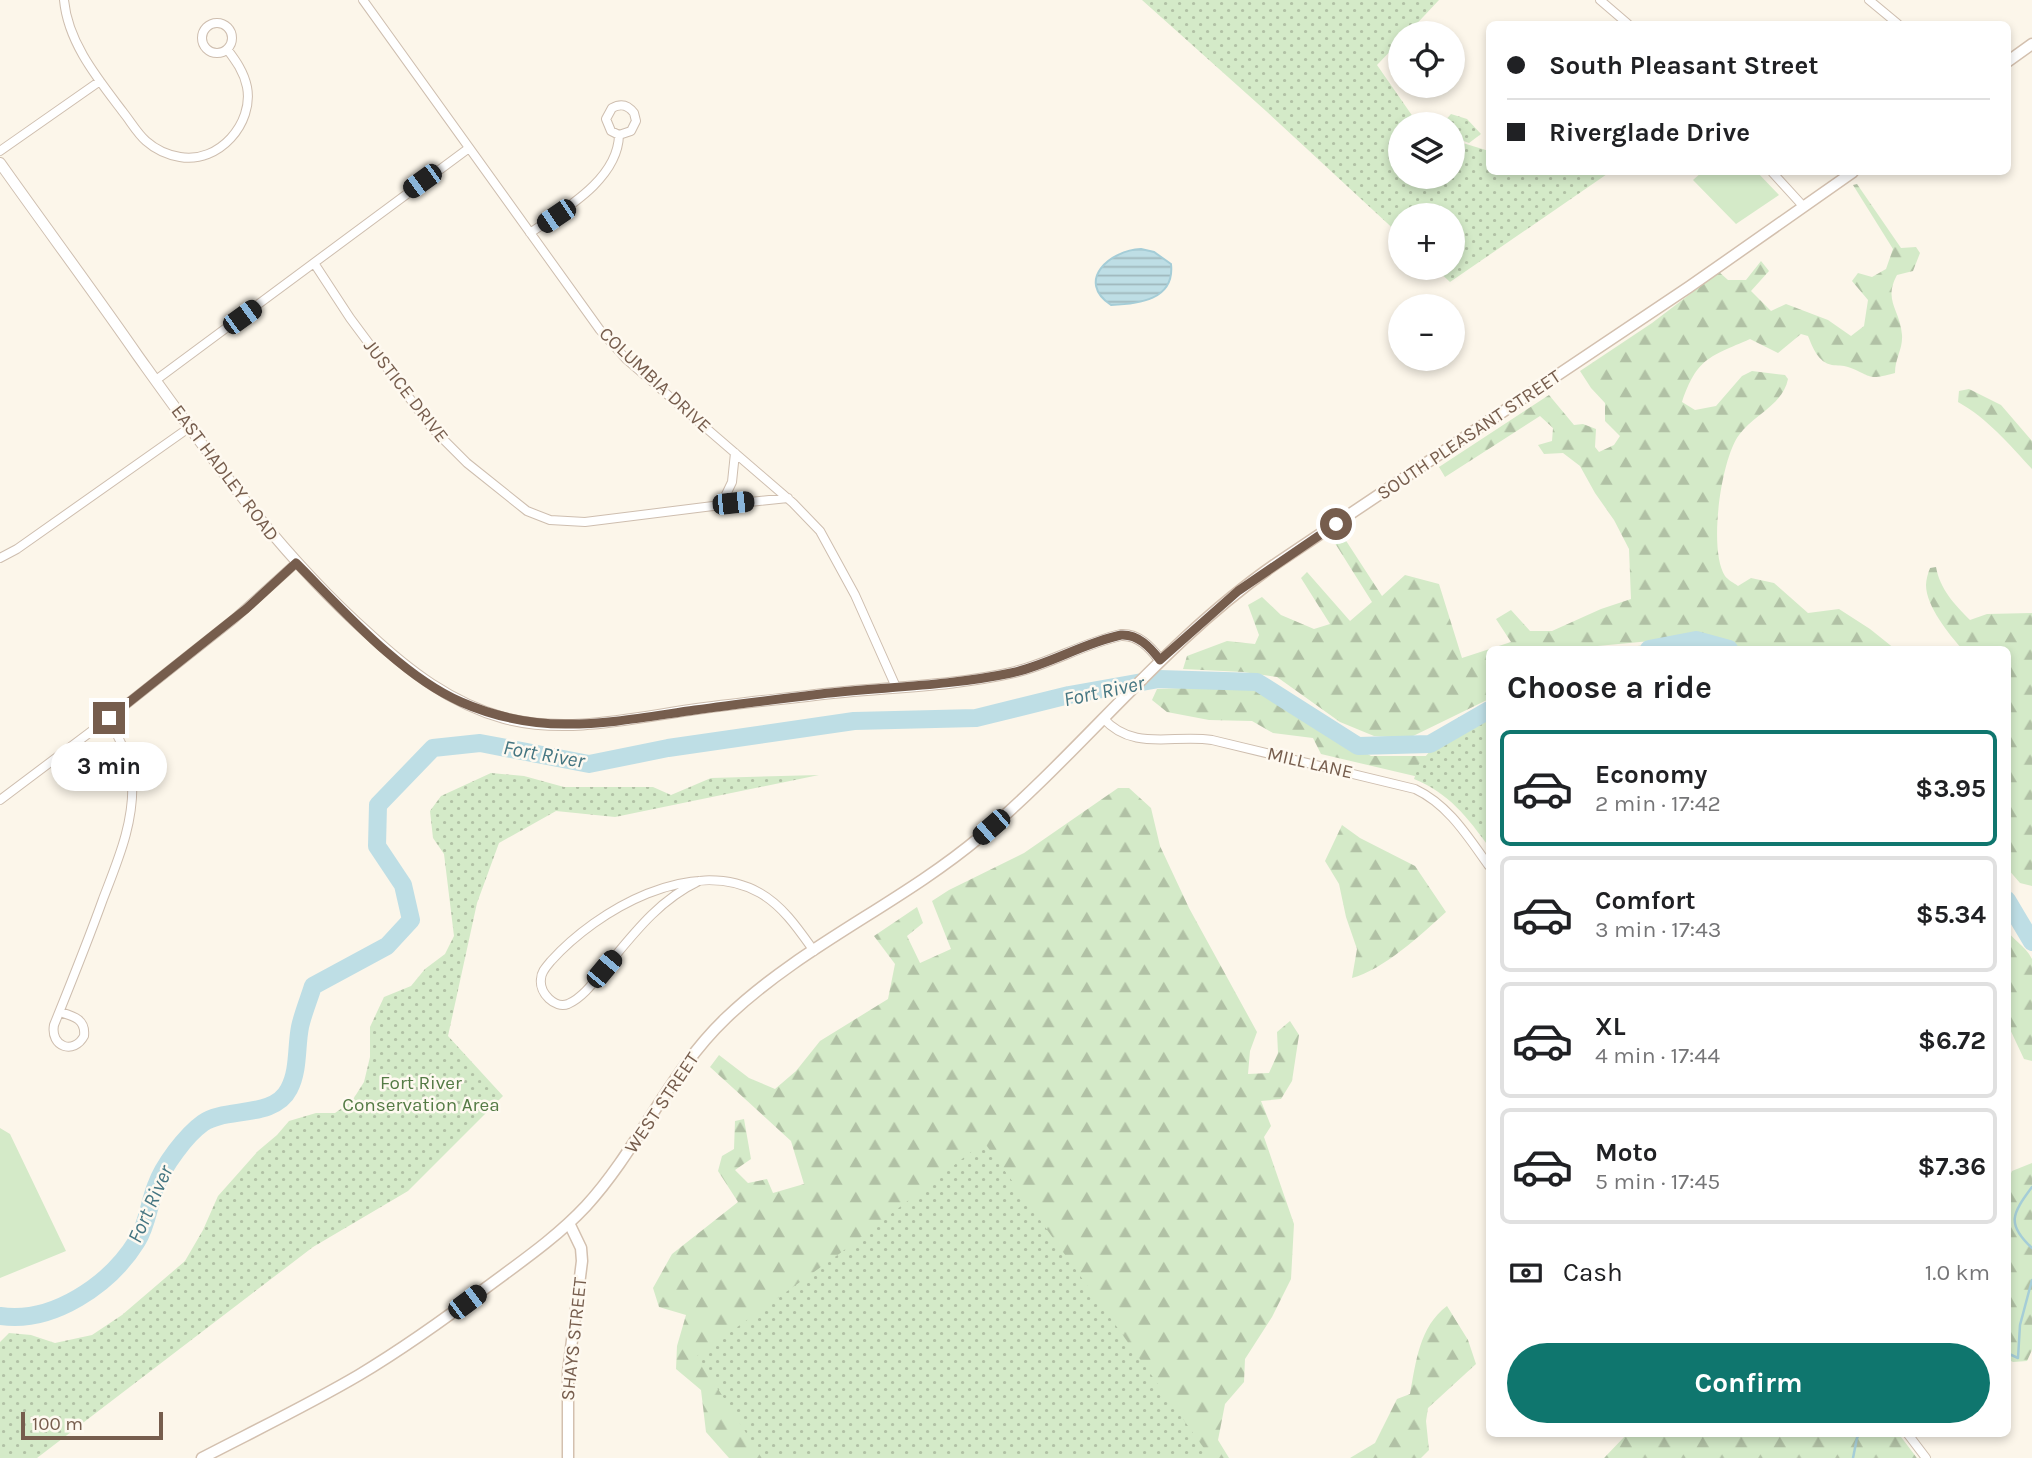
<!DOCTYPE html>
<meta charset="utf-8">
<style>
:root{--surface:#fff;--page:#f2f2f2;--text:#202124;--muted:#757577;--line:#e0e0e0;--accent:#0f766e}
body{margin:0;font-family:Karla,sans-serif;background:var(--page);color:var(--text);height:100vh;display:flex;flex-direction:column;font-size:26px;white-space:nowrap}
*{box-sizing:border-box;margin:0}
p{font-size:23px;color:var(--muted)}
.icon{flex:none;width:38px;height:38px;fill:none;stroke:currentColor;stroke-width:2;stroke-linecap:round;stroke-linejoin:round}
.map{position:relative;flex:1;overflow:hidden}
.side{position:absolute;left:1486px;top:646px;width:525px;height:791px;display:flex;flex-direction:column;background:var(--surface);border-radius:10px;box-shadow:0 4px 10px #0003}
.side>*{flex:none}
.top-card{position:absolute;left:1486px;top:21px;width:525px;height:154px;border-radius:10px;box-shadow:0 4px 10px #0003;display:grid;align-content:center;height:154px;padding:0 21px;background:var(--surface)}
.controls{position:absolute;left:1388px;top:21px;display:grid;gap:14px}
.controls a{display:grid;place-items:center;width:77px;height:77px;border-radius:50%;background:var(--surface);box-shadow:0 4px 10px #0003;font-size:35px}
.scale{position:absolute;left:21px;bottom:18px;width:142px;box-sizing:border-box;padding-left:7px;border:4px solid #765d4d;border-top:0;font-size:19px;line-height:24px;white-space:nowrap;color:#765d4d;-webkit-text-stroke:5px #fef9f0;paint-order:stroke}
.end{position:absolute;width:32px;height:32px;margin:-16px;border:9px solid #765d4d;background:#fff;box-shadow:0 0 0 4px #fff}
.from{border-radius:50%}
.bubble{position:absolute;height:49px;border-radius:24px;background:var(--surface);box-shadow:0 4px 10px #0003;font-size:23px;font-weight:700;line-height:49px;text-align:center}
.car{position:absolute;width:21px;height:42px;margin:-21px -10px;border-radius:9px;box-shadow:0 0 5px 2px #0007;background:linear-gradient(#222 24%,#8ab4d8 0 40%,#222 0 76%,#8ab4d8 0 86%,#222 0)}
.top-card b{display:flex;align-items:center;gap:24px;height:66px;font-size:26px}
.top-card b+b{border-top:2px solid var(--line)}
.top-card i{width:18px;height:18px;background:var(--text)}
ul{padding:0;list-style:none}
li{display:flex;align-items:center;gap:21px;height:116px;margin:0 14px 10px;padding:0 7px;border:4px solid var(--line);border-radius:10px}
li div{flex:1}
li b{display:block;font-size:26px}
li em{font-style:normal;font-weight:700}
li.current{border-color:var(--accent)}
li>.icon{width:63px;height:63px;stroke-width:1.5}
h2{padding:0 21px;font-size:32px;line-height:84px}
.pay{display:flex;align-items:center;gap:18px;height:77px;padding:0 21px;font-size:26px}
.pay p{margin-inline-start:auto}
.primary-button{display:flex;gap:14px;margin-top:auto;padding:14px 21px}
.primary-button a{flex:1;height:80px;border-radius:42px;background:var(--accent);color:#fff;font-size:28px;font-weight:700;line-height:80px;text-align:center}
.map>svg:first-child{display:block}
.green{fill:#d4eac8}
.forest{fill:url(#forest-firs)}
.park{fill:url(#park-dots)}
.water{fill:url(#water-rules);stroke:#a5cdd7;stroke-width:2}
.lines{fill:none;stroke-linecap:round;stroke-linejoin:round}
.stream{stroke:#a5cdd7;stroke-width:2.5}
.river{stroke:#bedee5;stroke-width:18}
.minor-casing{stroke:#cebeaf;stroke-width:10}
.tertiary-casing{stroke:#cebeaf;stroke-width:12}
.secondary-casing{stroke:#d3c0af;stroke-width:13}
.minor{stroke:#fff;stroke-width:8}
.tertiary{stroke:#fff;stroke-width:10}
.secondary{stroke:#fff;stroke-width:10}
.route{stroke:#765d4d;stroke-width:9}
.labels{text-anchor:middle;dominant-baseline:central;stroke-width:5;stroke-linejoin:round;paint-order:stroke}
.street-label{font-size:19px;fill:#765d4d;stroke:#fef9f0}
.park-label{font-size:19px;fill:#547b45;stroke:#fef9f0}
.water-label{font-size:21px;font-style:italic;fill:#447581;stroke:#fef9f0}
</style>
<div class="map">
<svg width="2032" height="1458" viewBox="0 0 2032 1458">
<defs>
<pattern id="forest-firs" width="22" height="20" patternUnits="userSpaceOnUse" patternTransform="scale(1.75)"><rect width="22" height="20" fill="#d4eac8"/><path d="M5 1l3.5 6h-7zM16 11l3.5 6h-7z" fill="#b1c1a5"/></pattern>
<pattern id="park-dots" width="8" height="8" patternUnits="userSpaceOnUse" patternTransform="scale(1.75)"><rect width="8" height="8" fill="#d4eac8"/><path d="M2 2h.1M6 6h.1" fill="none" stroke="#b1c1a5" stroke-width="1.8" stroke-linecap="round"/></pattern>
<pattern id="water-rules" width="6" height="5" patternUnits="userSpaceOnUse" patternTransform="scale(1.75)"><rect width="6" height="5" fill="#bedee5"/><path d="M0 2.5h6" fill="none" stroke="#9fb7bc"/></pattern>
</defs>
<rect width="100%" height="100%" fill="#fcf6ea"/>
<path class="green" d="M 1702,172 L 1757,172 L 1779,195 L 1736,224 L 1693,180 Z
M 0,1128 L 10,1134 L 66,1251 L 0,1278 Z"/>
<path class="forest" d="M 1857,184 L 1901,248 L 1916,247 L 1920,253 L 1913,271 L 1897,275 C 1883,301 1900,309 1902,335 C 1903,349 1895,358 1895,373 C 1866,381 1873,376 1848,367 C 1843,365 1837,366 1832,365 C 1818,362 1813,348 1808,336 L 1801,334 L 1778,353 L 1750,339 C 1709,357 1697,358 1682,402 L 1695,410 L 1716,406 L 1742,376 L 1752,371 L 1785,375 L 1788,379 C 1783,405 1753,415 1739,435 C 1721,459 1708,550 1725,576 C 1728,580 1734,583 1738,586 L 1751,578 L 1774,583 L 1808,613 L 1839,609 L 1870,629 L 1895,649 L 1676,649 L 1696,644 L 1693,637 L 1587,647 L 1583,649 L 1489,649 L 1489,699 L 1409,738 L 1374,736 L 1340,722 L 1277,677 L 1243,672 L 1183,669 L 1187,656 L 1227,641 L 1255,644 L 1259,635 L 1248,605 L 1262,597 L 1281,615 L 1314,629 L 1330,624 L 1301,578 L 1307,572 L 1350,621 L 1372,602 L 1333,540 L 1341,533 L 1382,596 L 1405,575 L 1439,584 L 1462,658 L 1511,642 L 1496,619 L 1511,610 L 1530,631 L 1552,631 L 1601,609 L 1631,599 L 1629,549 L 1614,520 L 1595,493 L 1580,466 L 1563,453 L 1544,454 L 1538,445 L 1552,441 L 1553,428 L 1540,416 L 1445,477 L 1439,467 L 1549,395 L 1574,425 L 1583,424 L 1596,429 L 1595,447 L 1599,452 L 1614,445 L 1620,436 L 1605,421 L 1605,403 L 1591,388 L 1580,371 L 1652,323 L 1719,272 L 1728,280 L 1746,280 L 1761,261 L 1769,271 L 1751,291 L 1771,311 L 1786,304 L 1828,320 L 1851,336 L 1864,326 L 1868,300 L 1852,281 L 1858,273 L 1872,277 L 1886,269 L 1893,249 L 1853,185 Z
M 1969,389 L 2001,405 L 2032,441 L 2032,469 C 2010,445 1987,418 1958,402 L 1959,391 Z
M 1936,567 C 1940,589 1954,604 1970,620 L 1987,614 L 2032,613 L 2032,886 L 2020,883 L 2007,868 L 2007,649 L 1962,649 C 1949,634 1926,606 1926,585 C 1926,580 1928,573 1930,568 Z
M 1256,685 L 1313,722 L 1371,756 L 1430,756 L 1423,778 L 1321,754 L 1313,738 L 1273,733 L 1252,721 L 1209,720 L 1167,712 L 1152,700 L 1157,689 Z
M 1118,788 L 1129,788 L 1151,808 L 1160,846 L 1189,908 L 1257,1032 L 1250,1051 L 1248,1074 L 1269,1073 L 1278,1053 L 1277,1032 L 1290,1021 L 1299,1035 L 1292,1081 L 1281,1099 L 1261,1101 L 1271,1126 L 1264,1137 L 1294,1224 L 1291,1279 L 1272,1317 L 1245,1359 L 1244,1382 L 1225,1404 L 1218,1440 L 1229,1458 L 729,1458 L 706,1432 L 701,1390 L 676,1369 L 677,1346 L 686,1315 L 659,1307 L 653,1288 L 672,1254 L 738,1202 L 718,1171 L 722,1156 L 734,1149 L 735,1121 L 744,1119 L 751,1159 L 735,1170 L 748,1183 L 767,1179 L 773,1193 L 804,1184 L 791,1141 L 710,1067 L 719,1055 L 749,1078 L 775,1089 L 796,1071 L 820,1041 L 888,999 L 895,964 L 874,936 L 917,907 L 923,923 L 907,936 L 920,963 L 951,949 L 932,901 L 949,890 L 1024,853 Z
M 1342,825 L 1360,838 L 1415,866 L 1446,912 C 1422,934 1383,970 1352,978 L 1357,949 L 1346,917 L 1339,884 L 1325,861 Z
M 2007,929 C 2011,939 2025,945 2032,959 L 2032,1061 L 2024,1059 L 2007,1023 Z
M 2032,1163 L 2032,1350 L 2027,1361 L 2013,1362 L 2007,1359 L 2007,1182 L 2012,1171 Z
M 1447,1306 L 1468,1340 L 1476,1364 L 1428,1408 L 1426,1421 L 1429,1450 L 1421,1458 L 1350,1458 L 1375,1443 L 1397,1399 L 1410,1394 C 1416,1362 1419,1327 1447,1306 Z
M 1628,1433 L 1898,1433 L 1917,1458 L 1604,1458 Z"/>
<path class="park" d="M 1142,0 L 1439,0 L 1408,33 L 1400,33 L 1400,41 L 1377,65 L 1418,124 L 1400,124 L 1400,177 L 1452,177 L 1453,140 L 1489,151 L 1489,172 L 1610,172 L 1450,282 L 1435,268 L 1452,268 L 1452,215 L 1400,215 L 1400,235 L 1266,111 Z
M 1451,114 L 1467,119 L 1481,134 L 1469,143 L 1453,137 L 1452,124 L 1442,124 Z
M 1676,640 L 1729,643 L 1755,649 L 1618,649 Z
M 1489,708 L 1489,847 C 1468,818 1449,793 1414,779 L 1419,764 L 1459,717 L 1463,723 Z
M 491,773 L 524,776 L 564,787 L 653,787 L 671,795 L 711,778 L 819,775 L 615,817 L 556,811 L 499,843 L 477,903 L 448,1036 L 503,1096 L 408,1191 L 313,1247 L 37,1458 L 0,1458 L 0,1342 L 9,1333 L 31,1335 L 55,1343 L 92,1335 L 122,1315 L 185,1261 L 203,1230 L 218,1196 L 258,1151 L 277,1135 L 289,1121 L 316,1113 L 335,1113 L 352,1101 L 364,1082 L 370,1057 L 370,1027 L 384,997 L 411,986 L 425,969 L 445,954 L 454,936 L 444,854 L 433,838 L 430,811 L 441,796 Z
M 984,1142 L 1211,1458 L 762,1458 L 697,1356 L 839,1254 Z"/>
<path class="water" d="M 1141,249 L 1154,252 L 1171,264 C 1175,300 1138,304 1111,305 C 1075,281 1110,250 1141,249 Z"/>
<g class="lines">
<path class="stream" d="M 2032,1187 C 2012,1214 2006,1224 2032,1248
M 2007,1353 L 2018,1358 L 2020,1325 L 2032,1280
M 1853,1458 L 1857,1438 L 1860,1433"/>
<path class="river" d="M 1649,649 L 1696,640 L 1729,649
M 2007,900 L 2032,942
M 0,1316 C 52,1324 110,1285 137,1241 C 147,1226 149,1203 156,1186 C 163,1166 186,1135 203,1123 C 225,1107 274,1119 289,1089 C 299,1070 296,1047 300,1027 C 303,1013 309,999 313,986 L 387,946 L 411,920 L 403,885 L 377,846 L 378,805 L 433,748 L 480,743 L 589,764 L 668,748 L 854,721 L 976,718 L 1069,695 L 1159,679 L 1257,682 L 1358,746 L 1430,744 L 1489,710"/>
<g class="minor-casing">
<path id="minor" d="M 64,0 C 68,43 98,79 123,112 C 131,122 137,133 146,141 C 155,149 168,155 180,157 C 219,164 254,123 247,87 C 244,72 236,61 227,49
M 363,0 L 600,330 L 626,359 L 793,503 L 820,531 L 855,595 L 896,687
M 1600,0 L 1628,24
M 1869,0 L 1898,24
M202 38a15 15 0 1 1 30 0a15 15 0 1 1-30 0Z
M 0,151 L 100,81
M 1772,172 L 1803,206
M 530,233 C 563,210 618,180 619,135 L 631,131 L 636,121 L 634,113 C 628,105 621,103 612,108 L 606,119 L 611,131 L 619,135
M 314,263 L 350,318 L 431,427 L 467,463 L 527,511 L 550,520 L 585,522 L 721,505 L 732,482 L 735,453
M 156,380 L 469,148
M 721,505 L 788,498
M 0,558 L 17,549 L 190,427
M 1103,718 C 1133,752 1173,734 1212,740 L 1415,789 C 1449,805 1468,837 1489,866
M 0,800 L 109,718 L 234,619 L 296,563
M 699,881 C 659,900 634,933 606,967 C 596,979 584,997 568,1004 C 555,1009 539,993 541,979 C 541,972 546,967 551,961 C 597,910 692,855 760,893 C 783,906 799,930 814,951
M 60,1012 C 73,1016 86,1019 84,1036 C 74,1055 50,1047 54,1025 C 71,983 88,941 103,899 C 118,860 135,821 132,778 C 131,759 117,736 109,718
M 1907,1433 L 1926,1458"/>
</g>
<g class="tertiary-casing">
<path id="tertiary" d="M 0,163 C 46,228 93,291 138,356 C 209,455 278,553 369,634 C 409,671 450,703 504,718 C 565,734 629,719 690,710 C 732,704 773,700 815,695 C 881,687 950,687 1015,672 C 1052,663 1084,643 1121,635 C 1138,634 1150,647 1160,660"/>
</g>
<g class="secondary-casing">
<path id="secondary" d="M 2007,62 L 2032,44
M 202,1458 C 254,1431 308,1405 359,1375 C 404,1348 446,1318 487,1287 C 522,1261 557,1237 586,1206 C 639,1148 669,1072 726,1018 C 801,946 900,904 980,837 C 1083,750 1165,640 1277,563 L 1689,287 L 1853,172
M 568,1458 L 568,1372 L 582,1261 L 581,1248 L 569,1223"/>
</g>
<use href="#minor" class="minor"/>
<use href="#tertiary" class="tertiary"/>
<use href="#secondary" class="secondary"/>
</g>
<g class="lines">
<path class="route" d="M 109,718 L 246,609 L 296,563 C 342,609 401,676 461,702 C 543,738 611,722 695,710 C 737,704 779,699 821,694 C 884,687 949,686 1011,673 C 1049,665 1083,643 1121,635 C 1138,634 1150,647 1160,660 L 1238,591 L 1336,524"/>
</g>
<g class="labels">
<g class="street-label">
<text transform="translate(655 380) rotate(43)">COLUMBIA DRIVE</text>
<text transform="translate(406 391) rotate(52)">JUSTICE DRIVE</text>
<text transform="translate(1469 435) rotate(-34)">SOUTH PLEASANT STREET</text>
<text transform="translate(225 473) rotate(53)">EAST HADLEY ROAD</text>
<text transform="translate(1310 763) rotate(13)">MILL LANE</text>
<text transform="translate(662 1103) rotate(-56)">WEST STREET</text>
<text transform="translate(574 1339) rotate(-84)">SHAYS STREET</text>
</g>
<g class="park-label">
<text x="421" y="1083">Fort River<tspan x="421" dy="22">Conservation Area</tspan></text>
</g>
<g class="water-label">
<text transform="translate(1104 691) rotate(-12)">Fort River</text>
<text transform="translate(544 754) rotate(10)">Fort River</text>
<text transform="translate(150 1204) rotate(-66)">Fort River</text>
</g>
</g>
</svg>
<div class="controls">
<a><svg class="icon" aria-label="locate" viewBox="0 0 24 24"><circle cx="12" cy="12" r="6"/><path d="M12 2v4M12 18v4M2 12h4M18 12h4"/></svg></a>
<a><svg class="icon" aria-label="layers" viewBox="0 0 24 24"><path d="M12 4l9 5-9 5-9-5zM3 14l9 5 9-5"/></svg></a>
<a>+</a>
<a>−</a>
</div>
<div class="scale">100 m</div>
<i class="end from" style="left:1336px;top:524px"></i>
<i class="end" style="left:109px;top:718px"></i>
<div class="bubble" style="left:51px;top:742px;width:116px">3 min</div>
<i class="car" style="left:422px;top:181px;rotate:234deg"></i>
<i class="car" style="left:556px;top:216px;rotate:236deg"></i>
<i class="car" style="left:242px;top:317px;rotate:54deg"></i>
<i class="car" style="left:733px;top:503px;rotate:84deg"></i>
<i class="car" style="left:991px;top:827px;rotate:229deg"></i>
<i class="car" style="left:604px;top:969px;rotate:40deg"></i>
<i class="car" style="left:467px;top:1302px;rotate:53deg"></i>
<div class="top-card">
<b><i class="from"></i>South Pleasant Street</b>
<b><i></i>Riverglade Drive</b>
</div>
<section class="side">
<h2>Choose a ride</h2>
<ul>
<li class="current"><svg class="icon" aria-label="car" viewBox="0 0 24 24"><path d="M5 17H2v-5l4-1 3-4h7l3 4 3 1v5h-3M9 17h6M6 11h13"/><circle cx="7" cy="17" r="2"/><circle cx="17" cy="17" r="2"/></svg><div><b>Economy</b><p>2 min · 17:42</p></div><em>$3.95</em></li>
<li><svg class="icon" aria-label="car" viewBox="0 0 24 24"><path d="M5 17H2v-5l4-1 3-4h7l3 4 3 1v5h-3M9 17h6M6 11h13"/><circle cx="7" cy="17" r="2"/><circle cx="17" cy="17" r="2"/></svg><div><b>Comfort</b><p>3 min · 17:43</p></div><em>$5.34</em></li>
<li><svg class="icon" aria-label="car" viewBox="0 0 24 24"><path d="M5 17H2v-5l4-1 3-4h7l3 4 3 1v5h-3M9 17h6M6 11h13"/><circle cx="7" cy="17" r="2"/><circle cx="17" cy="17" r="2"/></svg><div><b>XL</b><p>4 min · 17:44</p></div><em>$6.72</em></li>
<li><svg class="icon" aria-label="car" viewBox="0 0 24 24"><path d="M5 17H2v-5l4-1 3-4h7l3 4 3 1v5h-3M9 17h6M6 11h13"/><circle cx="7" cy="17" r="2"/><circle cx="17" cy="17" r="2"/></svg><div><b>Moto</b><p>5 min · 17:45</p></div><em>$7.36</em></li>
</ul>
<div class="pay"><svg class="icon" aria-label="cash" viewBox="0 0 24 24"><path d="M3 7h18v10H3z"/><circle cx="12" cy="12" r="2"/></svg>Cash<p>1.0 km</p></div>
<div class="primary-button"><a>Confirm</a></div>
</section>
</div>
